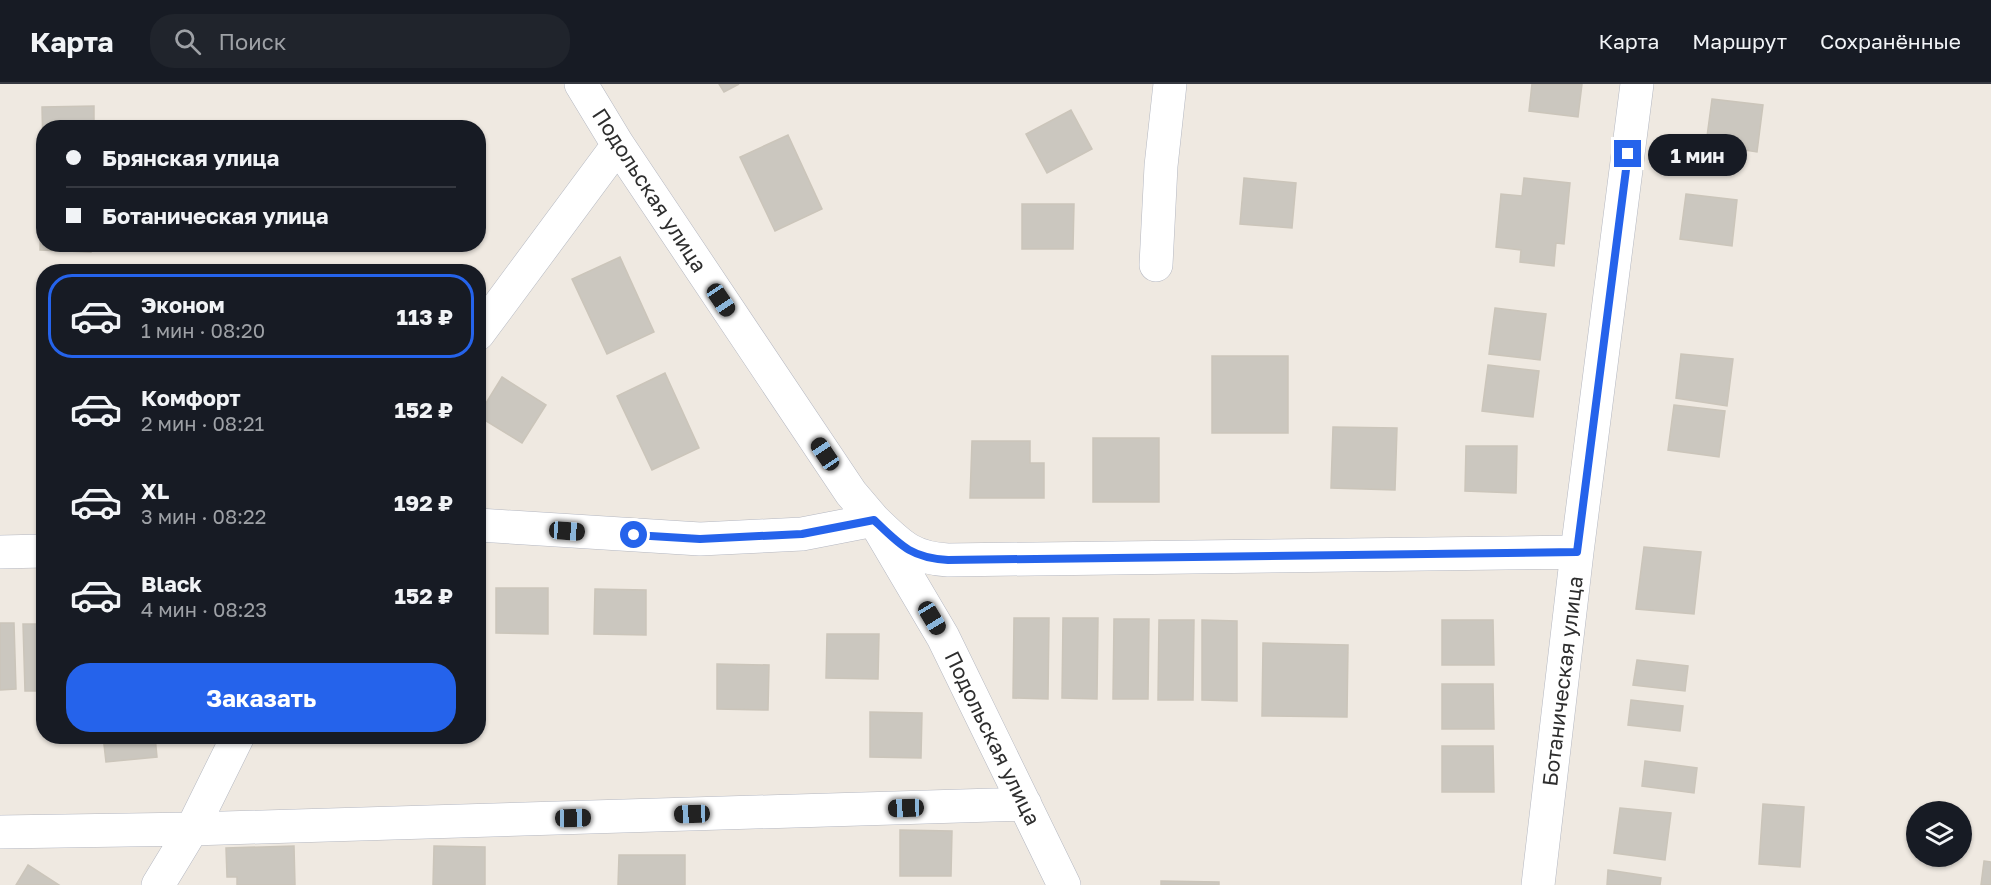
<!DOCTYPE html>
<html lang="ru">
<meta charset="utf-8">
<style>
:root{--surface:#171b24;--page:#20242c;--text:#f1f3f6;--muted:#9ea1a6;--line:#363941;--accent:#2563eb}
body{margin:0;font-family:"Golos Text",sans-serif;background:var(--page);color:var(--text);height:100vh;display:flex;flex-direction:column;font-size:22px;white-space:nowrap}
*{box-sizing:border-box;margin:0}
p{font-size:20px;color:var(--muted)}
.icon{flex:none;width:33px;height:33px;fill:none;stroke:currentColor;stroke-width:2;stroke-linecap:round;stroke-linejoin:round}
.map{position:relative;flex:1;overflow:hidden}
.sheet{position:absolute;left:36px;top:180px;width:450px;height:480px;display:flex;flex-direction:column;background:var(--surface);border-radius:24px;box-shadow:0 2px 4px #0004}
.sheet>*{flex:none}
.top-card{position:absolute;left:36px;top:36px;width:450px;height:132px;border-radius:24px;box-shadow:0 2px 4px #0004;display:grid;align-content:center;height:132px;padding:0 30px;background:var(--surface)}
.controls{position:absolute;left:1906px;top:717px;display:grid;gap:12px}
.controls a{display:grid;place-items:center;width:66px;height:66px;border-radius:50%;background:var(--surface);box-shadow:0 2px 4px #0004;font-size:30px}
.end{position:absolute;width:27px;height:27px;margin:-14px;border:8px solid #2563eb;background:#fff;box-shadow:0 0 0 3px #fff}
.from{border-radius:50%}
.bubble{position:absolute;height:42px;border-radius:21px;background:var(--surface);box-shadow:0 2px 4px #0004;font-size:20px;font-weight:700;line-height:42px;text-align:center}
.car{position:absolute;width:18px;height:36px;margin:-18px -9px;border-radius:8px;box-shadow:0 0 4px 2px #0007;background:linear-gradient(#222 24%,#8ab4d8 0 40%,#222 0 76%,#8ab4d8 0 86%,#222 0)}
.top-card b{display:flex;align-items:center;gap:21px;height:57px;font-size:22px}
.top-card b+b{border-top:2px solid var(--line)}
.top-card i{width:15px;height:15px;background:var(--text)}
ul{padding:10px 0 0;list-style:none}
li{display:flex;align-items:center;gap:18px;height:84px;margin:0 12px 9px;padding:0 18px;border:3px solid transparent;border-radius:24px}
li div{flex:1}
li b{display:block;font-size:22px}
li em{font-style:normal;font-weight:700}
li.on{border-color:var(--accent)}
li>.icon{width:54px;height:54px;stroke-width:1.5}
.cta{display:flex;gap:12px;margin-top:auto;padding:12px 30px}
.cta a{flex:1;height:69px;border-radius:24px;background:var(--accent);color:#fff;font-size:24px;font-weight:700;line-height:69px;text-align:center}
header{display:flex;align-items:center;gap:36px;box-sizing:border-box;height:84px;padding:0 30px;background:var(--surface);border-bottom:2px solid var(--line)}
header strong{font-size:28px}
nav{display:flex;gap:33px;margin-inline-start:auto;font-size:21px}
.search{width:420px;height:54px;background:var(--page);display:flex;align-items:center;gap:15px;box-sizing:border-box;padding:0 21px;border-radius:24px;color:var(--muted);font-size:22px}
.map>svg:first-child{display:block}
.building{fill:#cbc7bf;stroke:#cbc5ba;stroke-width:1.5}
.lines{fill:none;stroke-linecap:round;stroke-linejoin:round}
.street-casing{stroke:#b4b7c1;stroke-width:34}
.street{stroke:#fff;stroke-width:33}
.route{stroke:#2563eb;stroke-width:8}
.labels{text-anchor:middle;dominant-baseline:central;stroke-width:5;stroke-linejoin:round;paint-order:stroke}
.street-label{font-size:21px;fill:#2e2e2e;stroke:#fff}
</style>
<header>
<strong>Карта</strong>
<div class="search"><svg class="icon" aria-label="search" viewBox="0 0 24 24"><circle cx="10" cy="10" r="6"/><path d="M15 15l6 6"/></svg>Поиск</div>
<nav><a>Карта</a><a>Маршрут</a><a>Сохранённые</a></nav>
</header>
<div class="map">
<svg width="1991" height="801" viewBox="0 0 1991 801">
<rect width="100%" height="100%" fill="#efe9e1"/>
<path class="building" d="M 719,0 L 739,0 L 724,8 Z
M 1532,0 L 1582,0 L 1578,33 L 1529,27 Z
M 1712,15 L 1763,21 L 1757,68 L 1706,60 Z
M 94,22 L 94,44 L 44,44 L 43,67 L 42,23 Z
M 1071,26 L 1092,65 L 1047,89 L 1026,50 Z
M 788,51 L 822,125 L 775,147 L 740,73 Z
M 1244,94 L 1296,99 L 1292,144 L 1240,140 Z
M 1524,94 L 1570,99 L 1564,160 L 1556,159 L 1554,182 L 1520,178 L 1521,166 L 1496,163 L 1501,110 L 1522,112 Z
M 1686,110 L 1737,116 L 1732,162 L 1680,155 Z
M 1022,120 L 1074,120 L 1073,165 L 1022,165 Z
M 41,121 L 44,121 L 44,160 L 92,160 L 91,168 L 40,166 Z
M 620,173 L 654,248 L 607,270 L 572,195 Z
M 1495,224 L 1546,230 L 1540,276 L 1489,270 Z
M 1681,270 L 1733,275 L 1727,322 L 1676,314 Z
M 1212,272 L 1288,272 L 1288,349 L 1212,349 Z
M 1488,281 L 1539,287 L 1533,333 L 1482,327 Z
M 665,289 L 699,364 L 652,386 L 617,312 Z
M 502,293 L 546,321 L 522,359 L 478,332 Z
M 1674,321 L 1725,327 L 1719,373 L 1668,366 Z
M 1333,343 L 1397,344 L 1395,406 L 1331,404 Z
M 1093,354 L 1159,354 L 1159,418 L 1093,418 Z
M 972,357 L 1030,357 L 1030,379 L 1044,379 L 1044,414 L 970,414 Z
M 1466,362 L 1517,362 L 1516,409 L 1465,407 Z
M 1644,463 L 1701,468 L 1694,530 L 1636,525 Z
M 496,504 L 548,504 L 548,550 L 496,549 Z
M 595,505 L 646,506 L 646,551 L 594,550 Z
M 1014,534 L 1049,534 L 1048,615 L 1013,614 Z
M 1063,534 L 1098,534 L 1097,615 L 1062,614 Z
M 1114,535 L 1149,535 L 1148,615 L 1113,615 Z
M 1159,536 L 1194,536 L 1193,616 L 1158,616 Z
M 1202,536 L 1237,537 L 1237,617 L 1202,616 Z
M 1442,536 L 1493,536 L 1494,581 L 1442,581 Z
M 0,539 L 14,539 L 16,605 L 0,606 Z
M 23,540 L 44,540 L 44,607 L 25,607 Z
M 827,550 L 879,550 L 878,595 L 826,594 Z
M 1263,559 L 1348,561 L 1347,633 L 1262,632 Z
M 1637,576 L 1688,582 L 1685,607 L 1633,601 Z
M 717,580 L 769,581 L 768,626 L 717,625 Z
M 1442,600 L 1493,600 L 1494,645 L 1442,645 Z
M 1631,616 L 1683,622 L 1680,647 L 1628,641 Z
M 870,628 L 922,629 L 921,674 L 870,673 Z
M 103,652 L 155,652 L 157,673 L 106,678 Z
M 1442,662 L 1493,662 L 1494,708 L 1442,708 Z
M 1645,677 L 1697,684 L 1694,709 L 1642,702 Z
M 1763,720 L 1804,723 L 1800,783 L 1759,780 Z
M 1620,724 L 1671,729 L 1665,776 L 1614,769 Z
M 900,746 L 952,747 L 951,792 L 900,792 Z
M 294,762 L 295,801 L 237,801 L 237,793 L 227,793 L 226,764 Z
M 434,762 L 485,763 L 485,801 L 433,801 Z
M 619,771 L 685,771 L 685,801 L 618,801 Z
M 1984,777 L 1991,778 L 1991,801 L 1981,801 Z
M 28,781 L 59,801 L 16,801 Z
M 1608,786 L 1661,794 L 1660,801 L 1607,801 Z
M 1161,797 L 1219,798 L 1219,801 L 1161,801 Z"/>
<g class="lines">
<g class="street-casing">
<path id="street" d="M 581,0 L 618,61 L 851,409 L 874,436 L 943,553 L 1064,801
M 1156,181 L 1161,82 L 1170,0
M 478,250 L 618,61
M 478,441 L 700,455 L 802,450 L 874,436 C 900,461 911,474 948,476 L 1577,468
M 0,468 L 44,467
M 0,748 L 192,745 L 1025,720
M 158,801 L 192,745 L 238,652
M 1538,801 L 1577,468 L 1637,0"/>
</g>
<use href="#street" class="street"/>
</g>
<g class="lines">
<path class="route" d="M 634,451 L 700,455 L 802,450 L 874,436 C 900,461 911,474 948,476 L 1577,468 L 1628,70"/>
</g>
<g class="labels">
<g class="street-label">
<text transform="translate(650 106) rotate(57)">Подольская улица</text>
<text transform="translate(1562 597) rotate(-83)">Ботаническая улица</text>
<text transform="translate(993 654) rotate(64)">Подольская улица</text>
</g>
</g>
</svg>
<div class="controls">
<a><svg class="icon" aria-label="layers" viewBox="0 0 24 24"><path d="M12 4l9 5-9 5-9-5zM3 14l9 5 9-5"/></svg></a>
</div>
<i class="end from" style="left:634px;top:451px"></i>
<i class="end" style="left:1628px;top:70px"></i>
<div class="bubble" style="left:1648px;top:50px;width:99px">1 мин</div>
<i class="car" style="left:721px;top:216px;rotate:146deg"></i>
<i class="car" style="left:825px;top:370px;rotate:326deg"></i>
<i class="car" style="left:567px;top:447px;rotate:94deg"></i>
<i class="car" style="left:932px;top:534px;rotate:149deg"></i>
<i class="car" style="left:906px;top:724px;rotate:268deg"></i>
<i class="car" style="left:692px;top:730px;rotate:268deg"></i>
<i class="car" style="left:573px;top:734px;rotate:89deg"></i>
<div class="top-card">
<b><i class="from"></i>Брянская улица</b>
<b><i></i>Ботаническая улица</b>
</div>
<section class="sheet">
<ul>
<li class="on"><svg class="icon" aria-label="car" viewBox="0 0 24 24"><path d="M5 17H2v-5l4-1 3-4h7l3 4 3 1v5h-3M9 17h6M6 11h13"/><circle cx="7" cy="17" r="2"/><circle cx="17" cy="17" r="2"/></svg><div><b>Эконом</b><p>1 мин · 08:20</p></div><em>113 ₽</em></li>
<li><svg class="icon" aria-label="car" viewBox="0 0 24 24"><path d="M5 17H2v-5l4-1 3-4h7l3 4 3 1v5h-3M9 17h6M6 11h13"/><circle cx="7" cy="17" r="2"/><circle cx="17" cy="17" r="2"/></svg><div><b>Комфорт</b><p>2 мин · 08:21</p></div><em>152 ₽</em></li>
<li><svg class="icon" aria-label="car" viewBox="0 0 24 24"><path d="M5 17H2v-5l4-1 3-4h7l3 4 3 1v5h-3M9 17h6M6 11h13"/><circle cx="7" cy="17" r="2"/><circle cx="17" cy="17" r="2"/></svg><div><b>XL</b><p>3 мин · 08:22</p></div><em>192 ₽</em></li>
<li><svg class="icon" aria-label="car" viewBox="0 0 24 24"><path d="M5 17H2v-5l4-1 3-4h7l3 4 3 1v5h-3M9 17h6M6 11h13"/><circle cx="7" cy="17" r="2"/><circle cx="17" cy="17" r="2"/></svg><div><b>Black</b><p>4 мин · 08:23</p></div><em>152 ₽</em></li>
</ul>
<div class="cta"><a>Заказать</a></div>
</section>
</div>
